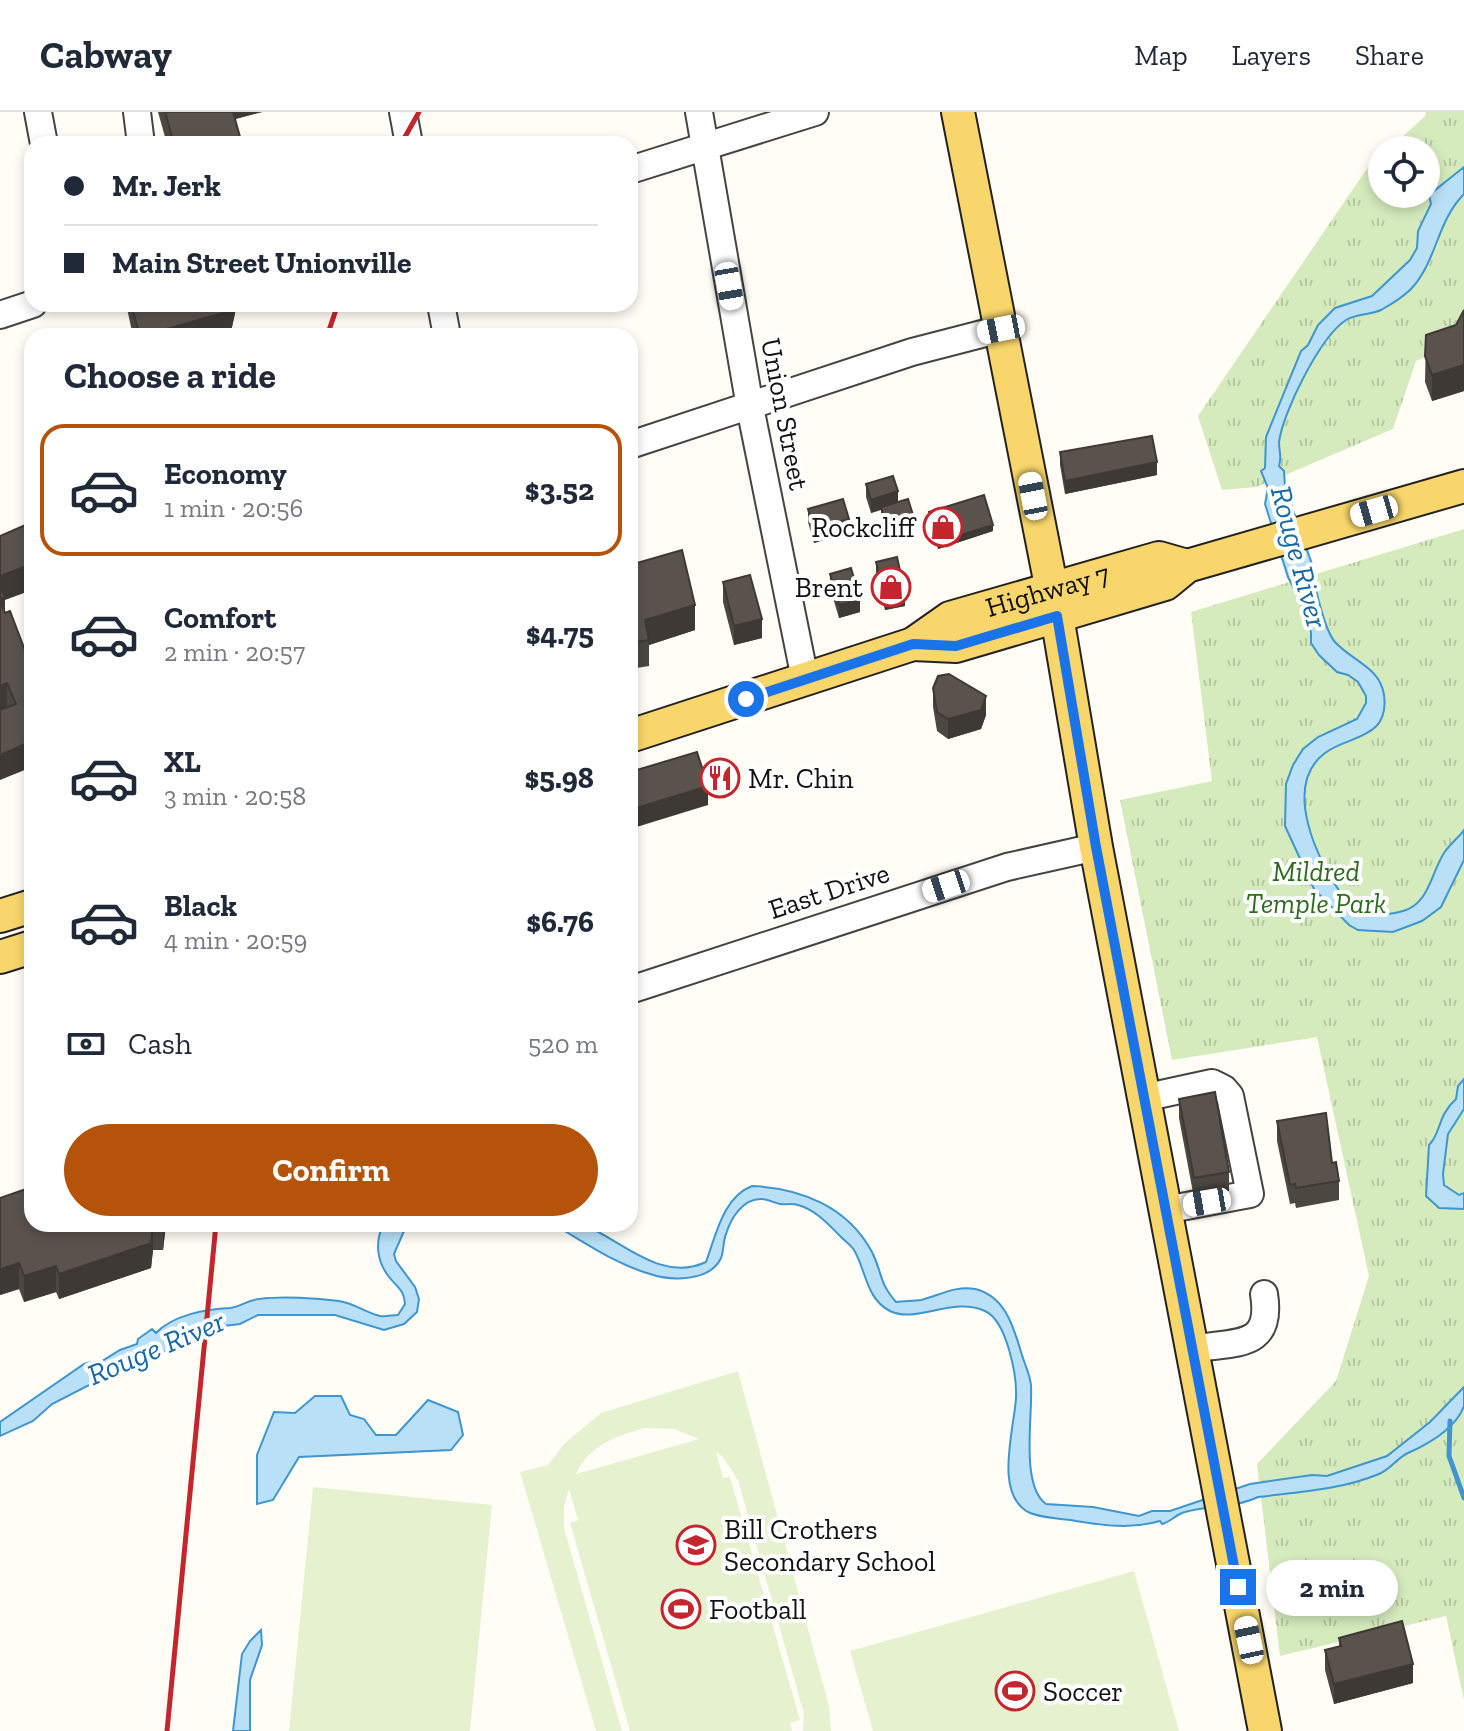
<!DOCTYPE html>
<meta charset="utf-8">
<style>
:root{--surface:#fff;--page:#f6f6f7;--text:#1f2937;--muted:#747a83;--line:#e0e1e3;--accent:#b45309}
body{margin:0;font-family:"Zilla Slab",serif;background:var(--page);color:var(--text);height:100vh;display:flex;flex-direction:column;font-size:30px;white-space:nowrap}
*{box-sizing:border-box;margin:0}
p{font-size:26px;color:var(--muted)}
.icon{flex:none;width:44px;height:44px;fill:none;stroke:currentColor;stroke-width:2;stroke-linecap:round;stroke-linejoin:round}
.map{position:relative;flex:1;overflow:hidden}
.details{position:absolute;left:24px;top:216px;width:614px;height:904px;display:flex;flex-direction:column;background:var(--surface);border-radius:24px;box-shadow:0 4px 12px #0003}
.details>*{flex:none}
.top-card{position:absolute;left:24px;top:24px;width:614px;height:176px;border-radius:24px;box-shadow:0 4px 12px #0003;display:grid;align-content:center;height:176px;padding:0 40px;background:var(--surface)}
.buttons{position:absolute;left:1368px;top:24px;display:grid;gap:16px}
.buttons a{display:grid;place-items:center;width:72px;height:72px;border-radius:50%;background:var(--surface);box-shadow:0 4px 12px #0003;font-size:40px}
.end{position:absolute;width:36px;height:36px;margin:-18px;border:10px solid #1a73e8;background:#fff;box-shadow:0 0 0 4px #fff}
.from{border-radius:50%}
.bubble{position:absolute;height:56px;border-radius:28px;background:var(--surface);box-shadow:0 4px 12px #0003;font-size:26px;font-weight:800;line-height:56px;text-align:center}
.car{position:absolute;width:24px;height:48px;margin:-24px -12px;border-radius:10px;box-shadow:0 0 6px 2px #0007;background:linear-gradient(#fff 24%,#345 0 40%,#fff 0 76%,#345 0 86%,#fff 0)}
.top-card b{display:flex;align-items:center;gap:28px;height:76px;font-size:30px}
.top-card b+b{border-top:2px solid var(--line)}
.top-card i{width:20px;height:20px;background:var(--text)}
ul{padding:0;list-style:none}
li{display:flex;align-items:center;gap:24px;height:132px;margin:0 16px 12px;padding:0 24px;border:4px solid transparent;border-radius:24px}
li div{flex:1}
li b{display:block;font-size:30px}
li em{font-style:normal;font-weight:800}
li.selected{border-color:var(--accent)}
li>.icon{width:72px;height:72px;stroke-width:1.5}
h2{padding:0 40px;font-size:36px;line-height:96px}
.pay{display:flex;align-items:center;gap:20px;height:88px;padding:0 40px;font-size:30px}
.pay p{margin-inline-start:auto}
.cta{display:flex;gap:16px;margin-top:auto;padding:16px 40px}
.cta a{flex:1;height:92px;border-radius:48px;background:var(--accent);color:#fff;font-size:32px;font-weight:800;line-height:92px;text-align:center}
header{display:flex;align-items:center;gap:48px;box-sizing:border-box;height:112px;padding:0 40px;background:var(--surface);border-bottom:2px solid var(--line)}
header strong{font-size:38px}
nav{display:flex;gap:44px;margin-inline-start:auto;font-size:28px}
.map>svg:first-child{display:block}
.park{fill:url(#park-tufts)}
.pitch{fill:#e6f2cf;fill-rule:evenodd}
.water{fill:#b9e0f7;stroke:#3f96cf;stroke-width:2}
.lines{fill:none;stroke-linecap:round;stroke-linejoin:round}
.stream{stroke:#3f96cf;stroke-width:5}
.minor-casing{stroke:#444;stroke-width:30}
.major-casing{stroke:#222;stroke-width:36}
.minor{stroke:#fff;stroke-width:26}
.major{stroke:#f9d66b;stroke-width:32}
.rail{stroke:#c4262e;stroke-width:5}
.wall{fill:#4d4742}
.shaded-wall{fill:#3f3936}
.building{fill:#5a524d;stroke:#3f3936;stroke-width:2}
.route{stroke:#1a73e8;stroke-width:10}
.labels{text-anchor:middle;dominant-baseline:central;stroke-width:8;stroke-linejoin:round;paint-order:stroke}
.street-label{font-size:28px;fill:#111;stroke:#fff}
.poi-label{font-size:28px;fill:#111;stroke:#fff;text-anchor:start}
.park-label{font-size:28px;font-style:italic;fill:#2f6b1f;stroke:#fff}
.water-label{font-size:30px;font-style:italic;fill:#1768a6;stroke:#fff}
</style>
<header>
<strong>Cabway</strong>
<nav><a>Map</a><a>Layers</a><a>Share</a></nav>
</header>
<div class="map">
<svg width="1464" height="1619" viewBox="0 0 1464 1619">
<defs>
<pattern id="park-tufts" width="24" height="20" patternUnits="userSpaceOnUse" patternTransform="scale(2)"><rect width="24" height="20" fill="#d5ebbd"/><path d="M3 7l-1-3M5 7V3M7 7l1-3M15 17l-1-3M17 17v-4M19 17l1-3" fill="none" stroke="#b6c8a1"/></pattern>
</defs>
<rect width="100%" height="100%" fill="#fffdf5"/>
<path class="park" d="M 1426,0 L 1464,0 L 1464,206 L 1437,240 L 1416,249 L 1393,317 L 1257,375 L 1222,378 L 1198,304 L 1366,58 L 1382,43 L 1382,82 L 1426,82 L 1426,38 L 1388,38 L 1425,4 Z
M 1464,417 L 1464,1588 L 1446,1504 L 1280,1544 L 1257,1352 L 1336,1269 L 1369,1164 L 1317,925 L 1172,948 L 1120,688 L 1212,669 L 1191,500 Z"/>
<path class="pitch" d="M 738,1259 L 829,1594 L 831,1619 L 803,1619 L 804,1602 L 738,1368 L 723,1345 L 716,1340 L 723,1366 L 730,1365 L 800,1608 L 790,1611 L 792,1619 L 630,1619 L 570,1411 L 578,1408 L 569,1377 L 564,1395 L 564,1416 L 622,1619 L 596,1619 L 520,1360 L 548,1353 L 564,1332 L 601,1301 ZM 646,1316 L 674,1317 L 699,1327 L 576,1362 C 589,1333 618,1323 646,1316 Z
M 313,1375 L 492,1393 L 470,1619 L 289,1619 Z
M 1134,1459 L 1179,1619 L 873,1619 L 850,1539 Z"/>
<path class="water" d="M 1464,55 L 1464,82 C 1437,109 1437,149 1411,177 C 1404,184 1390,193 1381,198 C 1370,203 1356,202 1346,208 C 1320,225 1283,300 1279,330 C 1279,339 1282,346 1279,354 L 1284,359 L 1285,375 L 1313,455 C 1313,471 1325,519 1335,530 C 1352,549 1380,555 1384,583 C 1390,628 1348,623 1325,641 C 1281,674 1318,750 1343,784 C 1357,804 1381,805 1403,799 C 1429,792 1431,761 1444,741 C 1449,733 1458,726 1464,718 L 1464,748 L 1441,795 L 1422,809 L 1393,820 L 1358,818 L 1349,813 L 1314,777 L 1285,714 L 1286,672 L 1293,653 L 1303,637 L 1318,625 L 1357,607 L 1366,591 L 1366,584 L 1358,570 L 1348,563 L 1337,560 L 1319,543 L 1311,531 L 1311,520 L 1299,486 L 1288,465 L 1265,392 L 1268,376 L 1261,359 L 1265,356 L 1266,325 L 1301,239 L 1308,233 L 1318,213 L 1335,196 L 1372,184 L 1410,148 L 1417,136 L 1418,119 L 1431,92 L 1429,83 Z
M 1464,967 L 1464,997 L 1448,1022 L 1443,1062 L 1444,1073 L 1459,1083 L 1464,1081 L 1464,1097 L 1439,1096 L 1426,1084 L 1429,1033 C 1441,1022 1437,1004 1456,987 L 1458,974 Z
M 752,1074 C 801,1076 848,1095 872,1140 C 883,1162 878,1169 896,1190 C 904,1189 913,1189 921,1188 C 938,1184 956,1173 975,1177 C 1006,1184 1014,1217 1022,1243 C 1025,1253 1030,1263 1031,1273 C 1033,1303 1020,1373 1046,1392 L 1093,1395 L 1139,1404 L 1152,1399 L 1170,1399 L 1250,1372 L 1312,1363 L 1327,1364 L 1387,1344 L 1430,1310 L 1464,1275 C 1464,1281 1464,1289 1464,1294 C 1456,1316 1428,1332 1408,1341 C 1397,1346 1391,1357 1379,1362 C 1340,1378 1299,1380 1258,1385 C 1235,1396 1209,1393 1185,1400 C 1176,1402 1171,1410 1162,1412 L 1160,1409 C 1128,1418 1102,1413 1070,1408 C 1057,1406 1040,1406 1028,1400 C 994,1381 1014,1318 1016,1286 C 1017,1264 1007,1209 985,1199 C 953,1184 916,1212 890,1199 C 866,1187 866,1158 854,1138 C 851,1133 845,1129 841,1125 C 828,1112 816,1098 798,1093 C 792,1091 786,1093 780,1092 C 774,1091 768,1087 762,1087 C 743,1086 731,1106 726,1122 C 723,1129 724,1139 721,1146 C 710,1170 671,1169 650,1162 C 615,1152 584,1130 553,1112 C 563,1112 576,1110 584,1113 C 623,1129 661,1171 706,1150 C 716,1123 723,1085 752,1074 Z
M 384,1112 L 407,1112 L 394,1142 L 396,1149 L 415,1175 L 419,1187 L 417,1200 L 404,1212 L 384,1218 L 335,1203 L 258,1203 L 240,1212 L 215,1215 L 189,1223 L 176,1234 L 173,1231 C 163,1247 139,1244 123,1249 C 114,1251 105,1256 97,1260 L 99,1268 L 52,1292 L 33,1309 L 0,1324 L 0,1310 L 84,1252 L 91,1250 L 94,1254 L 120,1238 L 137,1232 L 138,1227 L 152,1217 L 156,1221 C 173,1203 206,1197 230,1196 C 240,1195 248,1188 259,1187 C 282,1184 317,1186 339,1189 C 354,1191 366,1201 380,1204 C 385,1205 393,1203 398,1203 L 405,1192 C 404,1178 398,1176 390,1166 C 377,1151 374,1129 384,1112 Z
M 315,1284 L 341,1284 L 350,1303 L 364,1307 L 376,1323 L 396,1323 L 428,1288 L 458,1300 L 463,1323 L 451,1338 L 299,1345 L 273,1388 L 257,1392 L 257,1343 L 274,1300 L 295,1301 Z
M 261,1518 L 262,1533 L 250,1568 L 250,1619 L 233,1619 L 242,1542 L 250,1529 Z"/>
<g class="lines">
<path class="stream" d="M 1450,1309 L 1449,1344 L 1464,1386"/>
<g class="minor-casing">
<path id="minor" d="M 38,0 L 44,32
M 137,0 L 141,32
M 403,0 L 409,32
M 699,0 L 750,295 L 805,567
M 630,58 L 815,0
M 441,192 L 447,224
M 0,203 L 33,192
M 630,333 L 912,240 L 1001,217
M 630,878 L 1007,755 L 1096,735
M 1143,986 L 1212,971 L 1224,977 L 1230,984 L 1250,1082 L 1165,1098
M 1192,1237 C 1235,1229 1273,1238 1264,1182"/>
</g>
<g class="major-casing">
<g id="major">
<path d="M 958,0 L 1057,504 L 1096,735 L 1265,1619"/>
<path d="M 913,532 L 956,534 L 1165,472 L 1187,454 L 1464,374"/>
<path id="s1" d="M 630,624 L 913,532 L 950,506 L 1159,446 L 1187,454"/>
<path d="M 0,804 L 32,794"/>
<path d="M 0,845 L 32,835"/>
</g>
</g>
<use href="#minor" class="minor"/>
<use href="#major" class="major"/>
<path class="rail" d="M 401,32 L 419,0
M 327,224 L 338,192
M 167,1619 L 216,1112"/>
</g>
<path class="wall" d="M 158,0 L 262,0 L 235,7 L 242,32 L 167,32 Z
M 126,192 L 237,192 L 230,224 L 133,224 Z
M 1464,198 L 1464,279 L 1432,289 L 1425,270 L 1426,223 L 1456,213 Z
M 1060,340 L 1157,363 L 1065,382 L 1060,353 Z
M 866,372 L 898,390 L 914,419 L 887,428 L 881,408 L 881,398 L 871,401 L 866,385 Z
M 808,397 L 849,420 L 814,431 L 808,410 Z
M 929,400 L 993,419 L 938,437 L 929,407 Z
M 876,450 L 905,494 L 885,498 L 876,463 Z
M 630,453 L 695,518 L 649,533 L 649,554 L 630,557 Z
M 830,462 L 860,500 L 839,506 L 830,476 Z
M 723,470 L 762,526 L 734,533 L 723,490 Z
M 5,488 L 5,501 L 32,557 L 0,668 Z
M 933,576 L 986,603 L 981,617 L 948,627 L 937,619 L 933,595 Z
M 1179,987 L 1229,1060 L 1229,1079 L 1194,1086 L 1179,1006 Z
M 1277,1009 L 1332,1051 L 1339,1069 L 1339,1088 L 1296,1096 L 1295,1091 L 1290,1092 L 1277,1029 Z
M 32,1112 L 166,1112 L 163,1138 L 153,1138 L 151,1156 L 59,1187 L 56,1180 L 24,1190 L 19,1177 L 0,1183 Z
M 1339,1526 L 1413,1571 L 1334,1592 L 1325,1558 L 1325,1538 L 1339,1535 Z"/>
<path class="shaded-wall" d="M 228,0 L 262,0 L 228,9 Z
M 231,192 L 237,192 L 230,224 L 142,224 Z
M 1464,253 L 1464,279 L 1432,289 L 1432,263 Z
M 1157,350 L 1157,363 L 1065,382 L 1065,369 Z
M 898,379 L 898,392 L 871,401 L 871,388 Z
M 914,406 L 914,419 L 887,428 L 887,415 Z
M 849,407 L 849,420 L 814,431 L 814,418 Z
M 993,413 L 993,419 L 938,437 L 938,430 Z
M 32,452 L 32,478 L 5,488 L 5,511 L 0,513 L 0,464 Z
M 905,481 L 905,494 L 885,498 L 885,485 Z
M 860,487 L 860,500 L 839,506 L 839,493 Z
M 695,493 L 695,518 L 649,533 L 645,508 Z
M 762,507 L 762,526 L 734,533 L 734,514 Z
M 7,571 L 7,597 L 0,600 L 0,574 Z
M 986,584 L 986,603 L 981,617 L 948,627 L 948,607 Z
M 32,629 L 32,655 L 0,668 L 0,643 Z
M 708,674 L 708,693 L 630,717 L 630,698 Z
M 153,1112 L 153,1138 L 151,1156 L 59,1187 L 59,1162 Z
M 163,1112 L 166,1112 L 163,1138 Z
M 19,1151 L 19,1177 L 0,1183 L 0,1157 Z
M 56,1154 L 56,1180 L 24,1190 L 24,1164 Z
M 1413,1552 L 1413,1571 L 1334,1592 L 1334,1572 Z"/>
<path class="building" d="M 165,0 L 233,0 L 242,32 L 174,32 Z
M 131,192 L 231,192 L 230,199 L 142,224 L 140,224 Z
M 1464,198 L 1464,253 L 1432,263 L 1425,244 L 1426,223 L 1456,213 Z
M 1152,324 L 1157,350 L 1065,369 L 1060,340 Z
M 893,364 L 898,379 L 871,388 L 866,372 Z
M 984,383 L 993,413 L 938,430 L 929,400 Z
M 843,387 L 849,407 L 814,418 L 808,397 Z
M 908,387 L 914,406 L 887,415 L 881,395 Z
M 30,411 L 32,414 L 32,452 L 0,464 L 0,424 Z
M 682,438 L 695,493 L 645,508 L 649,528 L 630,531 L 630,453 Z
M 897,445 L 905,481 L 885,485 L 876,450 Z
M 851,456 L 860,487 L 839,493 L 830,462 Z
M 750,463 L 762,507 L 734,514 L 723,470 Z
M 0,474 L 5,485 L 0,487 Z
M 0,489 L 5,501 L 10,499 L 32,557 L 32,629 L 0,643 L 0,598 L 16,592 L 7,571 L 0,574 Z
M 949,562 L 986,584 L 981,598 L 948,607 L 937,600 L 933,576 L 938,564 Z
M 697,640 L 708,674 L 630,698 L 630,660 Z
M 1215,980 L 1229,1060 L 1194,1066 L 1179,987 Z
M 1326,1001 L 1332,1051 L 1336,1050 L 1339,1069 L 1296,1076 L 1295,1072 L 1290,1073 L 1277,1009 Z
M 32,1075 L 32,1112 L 153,1112 L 151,1131 L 59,1162 L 56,1154 L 24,1164 L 19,1151 L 0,1157 L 0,1086 Z
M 1402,1509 L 1413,1552 L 1334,1572 L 1325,1538 L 1341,1534 L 1339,1526 Z"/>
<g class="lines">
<path class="route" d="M 746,587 L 913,532 L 956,534 L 1057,504 L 1096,735 L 1238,1475"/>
</g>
<defs>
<g id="shop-ring" transform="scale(2)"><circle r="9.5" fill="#fff" stroke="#c4262e" stroke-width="1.5"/><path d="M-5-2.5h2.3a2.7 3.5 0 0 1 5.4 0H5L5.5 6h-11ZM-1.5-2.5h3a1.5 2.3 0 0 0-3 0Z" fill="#c4262e"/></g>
<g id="restaurant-ring" transform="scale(2)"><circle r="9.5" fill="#fff" stroke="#c4262e" stroke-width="1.5"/><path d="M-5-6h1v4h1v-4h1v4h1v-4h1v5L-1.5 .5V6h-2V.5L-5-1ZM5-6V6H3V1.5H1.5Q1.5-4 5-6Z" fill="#c4262e"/></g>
<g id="school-ring" transform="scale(2)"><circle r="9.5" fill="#fff" stroke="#c4262e" stroke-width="1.5"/><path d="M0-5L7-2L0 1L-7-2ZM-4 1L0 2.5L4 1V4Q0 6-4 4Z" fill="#c4262e"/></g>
<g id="stadium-ring" transform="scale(2)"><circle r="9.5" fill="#fff" stroke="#c4262e" stroke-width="1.5"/><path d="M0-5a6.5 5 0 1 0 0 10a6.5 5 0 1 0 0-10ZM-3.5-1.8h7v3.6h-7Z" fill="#c4262e"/></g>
</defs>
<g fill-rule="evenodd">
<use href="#shop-ring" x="943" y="415"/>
<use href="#shop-ring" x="891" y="475"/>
<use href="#restaurant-ring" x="720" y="666"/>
<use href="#school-ring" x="696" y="1433"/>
<use href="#stadium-ring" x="681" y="1497"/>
<use href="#stadium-ring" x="1015" y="1579"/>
</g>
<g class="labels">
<g class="street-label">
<text transform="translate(785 302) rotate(79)">Union Street</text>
<text stroke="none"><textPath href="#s1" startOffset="444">Highway 7</textPath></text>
<text transform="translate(829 779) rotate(-18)">East Drive</text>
</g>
<g class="poi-label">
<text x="915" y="415" text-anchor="end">Rockcliff</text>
<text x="863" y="475" text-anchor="end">Brent</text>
<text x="748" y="666">Mr. Chin</text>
<text x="724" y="1417">Bill Crothers<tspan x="724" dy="32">Secondary School</tspan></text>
<text x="709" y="1497">Football</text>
<text x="1043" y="1579">Soccer</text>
</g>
<g class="park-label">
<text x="1316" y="759">Mildred<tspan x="1316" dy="32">Temple Park</tspan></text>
</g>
<g class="water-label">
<text transform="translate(1299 445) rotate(75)">Rouge River</text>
<text transform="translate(156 1236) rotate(-23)">Rouge River</text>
</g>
</g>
</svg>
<div class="buttons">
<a><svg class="icon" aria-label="locate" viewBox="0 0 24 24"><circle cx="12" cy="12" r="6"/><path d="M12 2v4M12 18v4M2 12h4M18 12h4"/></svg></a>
</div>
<i class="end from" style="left:746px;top:587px"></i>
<i class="end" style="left:1238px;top:1475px"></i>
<div class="bubble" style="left:1266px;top:1448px;width:132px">2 min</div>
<i class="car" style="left:729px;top:174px;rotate:170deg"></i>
<i class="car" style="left:1001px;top:217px;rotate:259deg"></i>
<i class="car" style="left:1033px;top:384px;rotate:349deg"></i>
<i class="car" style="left:1374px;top:399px;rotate:254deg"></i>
<i class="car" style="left:946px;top:774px;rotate:252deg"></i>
<i class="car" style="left:1207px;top:1090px;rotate:260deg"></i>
<i class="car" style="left:1249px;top:1528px;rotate:348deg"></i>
<div class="top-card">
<b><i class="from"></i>Mr. Jerk</b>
<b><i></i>Main Street Unionville</b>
</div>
<section class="details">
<h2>Choose a ride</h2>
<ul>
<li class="selected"><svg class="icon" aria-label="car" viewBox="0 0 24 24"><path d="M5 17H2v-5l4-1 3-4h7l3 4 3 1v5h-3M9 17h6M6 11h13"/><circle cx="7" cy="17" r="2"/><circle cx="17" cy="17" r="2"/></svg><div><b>Economy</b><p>1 min · 20:56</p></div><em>$3.52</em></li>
<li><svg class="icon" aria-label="car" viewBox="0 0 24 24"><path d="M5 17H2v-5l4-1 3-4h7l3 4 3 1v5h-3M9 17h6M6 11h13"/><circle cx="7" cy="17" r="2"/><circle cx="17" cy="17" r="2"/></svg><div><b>Comfort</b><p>2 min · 20:57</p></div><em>$4.75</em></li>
<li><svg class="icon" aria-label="car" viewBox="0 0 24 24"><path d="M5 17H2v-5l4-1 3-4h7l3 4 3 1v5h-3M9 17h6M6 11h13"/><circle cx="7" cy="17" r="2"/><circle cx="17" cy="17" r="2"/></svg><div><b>XL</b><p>3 min · 20:58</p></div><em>$5.98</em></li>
<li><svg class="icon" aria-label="car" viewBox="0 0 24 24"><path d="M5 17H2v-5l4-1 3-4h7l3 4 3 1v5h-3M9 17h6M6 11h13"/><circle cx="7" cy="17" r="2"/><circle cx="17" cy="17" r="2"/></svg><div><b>Black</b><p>4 min · 20:59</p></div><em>$6.76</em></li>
</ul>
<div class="pay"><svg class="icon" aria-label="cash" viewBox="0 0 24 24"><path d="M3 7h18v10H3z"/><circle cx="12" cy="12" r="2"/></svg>Cash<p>520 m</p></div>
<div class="cta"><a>Confirm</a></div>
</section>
</div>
